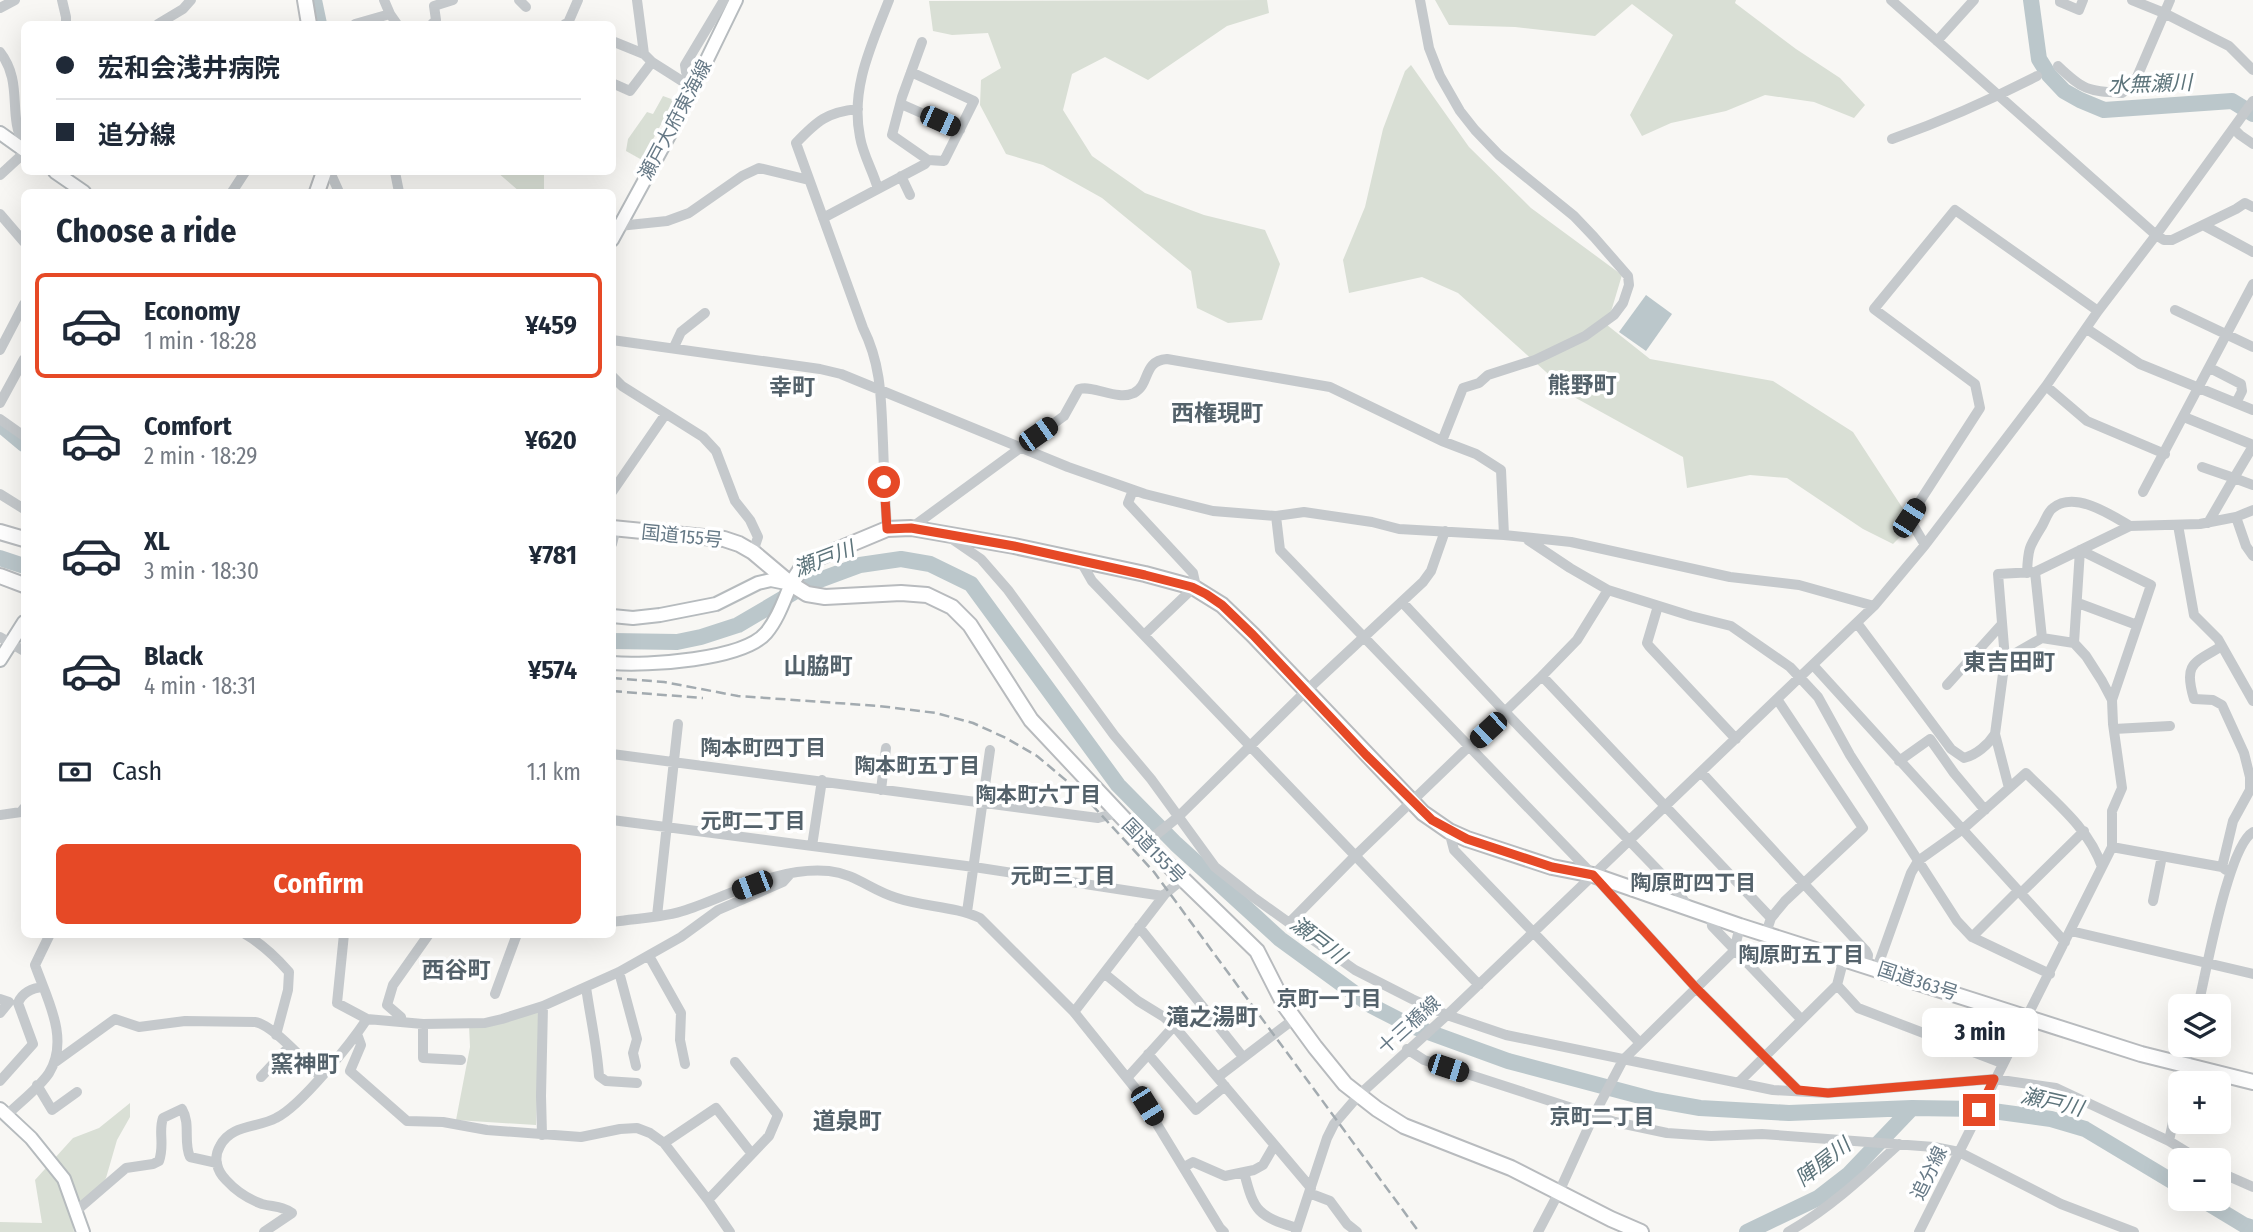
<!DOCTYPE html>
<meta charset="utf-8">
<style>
:root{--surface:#fff;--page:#f2f2f3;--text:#1f2937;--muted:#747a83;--line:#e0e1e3;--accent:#e64926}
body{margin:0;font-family:"Fira Sans Condensed","Noto Sans JP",sans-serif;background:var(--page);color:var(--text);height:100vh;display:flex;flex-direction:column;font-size:26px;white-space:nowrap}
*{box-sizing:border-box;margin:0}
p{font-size:23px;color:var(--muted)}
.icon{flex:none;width:38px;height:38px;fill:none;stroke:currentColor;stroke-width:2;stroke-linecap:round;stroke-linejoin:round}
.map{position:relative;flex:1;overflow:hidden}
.panel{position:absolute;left:21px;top:189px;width:595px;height:749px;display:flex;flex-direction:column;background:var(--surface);border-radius:10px;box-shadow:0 7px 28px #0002}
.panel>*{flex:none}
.top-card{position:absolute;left:21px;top:21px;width:595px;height:154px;border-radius:10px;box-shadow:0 7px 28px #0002;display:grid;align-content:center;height:154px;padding:0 35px;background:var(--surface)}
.buttons{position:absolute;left:2168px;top:994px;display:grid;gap:14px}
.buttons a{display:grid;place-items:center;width:63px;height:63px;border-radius:10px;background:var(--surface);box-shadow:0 7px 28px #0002;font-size:35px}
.end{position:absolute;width:32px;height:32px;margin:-16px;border:9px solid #e64926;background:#fff;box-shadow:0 0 0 4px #fff}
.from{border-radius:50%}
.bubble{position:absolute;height:49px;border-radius:10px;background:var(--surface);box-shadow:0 7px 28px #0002;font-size:23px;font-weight:700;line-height:49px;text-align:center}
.car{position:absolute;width:21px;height:42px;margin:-21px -10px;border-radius:9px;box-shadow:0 0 5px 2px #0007;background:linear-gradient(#222 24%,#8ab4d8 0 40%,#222 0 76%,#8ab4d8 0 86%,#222 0)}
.top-card b{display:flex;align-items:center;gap:24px;height:66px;font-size:26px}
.top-card b+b{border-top:2px solid var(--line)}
.top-card i{width:18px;height:18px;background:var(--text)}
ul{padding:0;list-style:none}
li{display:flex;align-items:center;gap:21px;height:105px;margin:0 14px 10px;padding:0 21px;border:4px solid transparent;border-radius:10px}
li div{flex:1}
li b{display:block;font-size:26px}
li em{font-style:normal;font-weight:700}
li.on{border-color:var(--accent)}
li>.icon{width:63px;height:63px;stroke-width:1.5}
h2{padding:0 35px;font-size:32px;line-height:84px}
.pay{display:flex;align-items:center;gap:18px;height:77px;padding:0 35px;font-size:26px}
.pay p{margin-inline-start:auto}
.action{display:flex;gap:14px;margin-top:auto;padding:14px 35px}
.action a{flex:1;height:80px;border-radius:10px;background:var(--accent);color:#fff;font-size:28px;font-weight:700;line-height:80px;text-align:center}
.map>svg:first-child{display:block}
.green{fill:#d9dfd5}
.water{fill:#bbc7cb}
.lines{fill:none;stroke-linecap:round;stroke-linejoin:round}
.river{stroke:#bbc7cb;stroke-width:16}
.major-casing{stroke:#b6bbbe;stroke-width:16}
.highway-casing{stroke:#b8bbbe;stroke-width:18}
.minor{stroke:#c5c9cc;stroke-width:10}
.major{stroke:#fff;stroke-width:12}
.highway{stroke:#fff;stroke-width:14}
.rail{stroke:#a3abb0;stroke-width:2.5;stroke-dasharray:10 5;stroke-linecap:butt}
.route{stroke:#e64926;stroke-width:9}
.labels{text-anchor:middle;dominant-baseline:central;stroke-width:7;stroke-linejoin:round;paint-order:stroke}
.street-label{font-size:19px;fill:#667986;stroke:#fff}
.water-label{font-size:21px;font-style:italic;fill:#5d747b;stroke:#fff}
.neighbourhood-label{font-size:21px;font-weight:bold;fill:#54626b;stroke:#fff}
.quarter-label{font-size:23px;font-weight:bold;fill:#54626b;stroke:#fff}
</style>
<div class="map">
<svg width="2253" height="1232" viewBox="0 0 2253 1232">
<rect width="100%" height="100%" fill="#f8f7f4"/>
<path class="green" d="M 1267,0 L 1269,13 L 1227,26 L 1148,80 L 1105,57 L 1072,74 L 1063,110 L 1092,156 L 1145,193 L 1204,215 L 1265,230 L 1280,264 L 1262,320 L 1228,323 L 1197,308 L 1191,271 L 1102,198 L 1043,165 L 1006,154 L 980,105 L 981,80 L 1001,68 L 988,33 L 952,35 L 933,31 L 929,1 Z
M 1435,0 L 1736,0 L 1735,3 L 1796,49 L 1840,78 L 1865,105 L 1854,118 L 1814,102 L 1765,95 L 1726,111 L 1671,123 L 1642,136 L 1630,115 L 1673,35 L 1632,4 L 1595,36 L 1515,27 L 1449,25 Z
M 1411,65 L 1469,147 L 1531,208 L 1622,275 L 1607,325 L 1650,359 L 1773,381 L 1853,432 L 1913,524 L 1893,544 L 1863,529 L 1787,478 L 1750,475 L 1687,488 L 1683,457 L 1574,397 L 1458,293 L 1422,277 L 1349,293 L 1343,260 L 1365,207 L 1383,129 L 1405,71 Z
M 663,96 L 674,100 L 642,160 L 626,151 L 628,139 L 647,112 L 653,114 Z
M 497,172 L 544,172 L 544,189 L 536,192 L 520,192 Z
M 540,1011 L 536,1125 L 456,1120 L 470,1047 L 469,1025 Z
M 130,1103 L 130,1117 L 117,1140 L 106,1178 L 73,1227 L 74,1232 L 0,1232 L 0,1222 L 42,1223 L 35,1180 L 73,1138 L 99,1128 Z"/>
<path class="water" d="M 1646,295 L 1672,314 L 1646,351 L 1619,332 Z"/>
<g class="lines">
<path class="river" d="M 314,0 L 319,24
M 2031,0 L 2039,59 L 2049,75 L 2064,91 L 2080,100 L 2104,110 L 2232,101 L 2253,114
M 1,425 L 24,444
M 0,558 L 24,566
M 612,641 L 677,642 L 701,637 L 738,625 L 806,585 L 860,565 L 901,559 L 930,564 L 971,584 L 1118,785 L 1176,844 L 1280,939 L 1372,1006 L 1409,1025 L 1508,1061 L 1655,1100 L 1700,1108 L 1789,1113 L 1912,1108 L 1978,1109 L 2051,1119 L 2085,1129 L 2180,1186
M 2201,1199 L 2244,1225 L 2253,1228
M 1747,1232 L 1818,1198 L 1849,1174 L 1912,1108"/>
<g class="major-casing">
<path id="major" d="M 0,133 L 24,150
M 55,172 L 84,192
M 612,240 L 678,119 L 736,0
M 612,616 L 633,618 L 660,615 L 716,604 L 758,583 L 771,580 L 791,584 C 784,600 778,619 766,633 C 743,660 647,666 612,663
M 0,660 L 24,622
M 0,1109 L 31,1138 L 64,1179 L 83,1232"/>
</g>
<g class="highway-casing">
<path id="highway" d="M 305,0 L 309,24
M 317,192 L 324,172
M 612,528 L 724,539 L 739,544 L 753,552 L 791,584 L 807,594 L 825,597 L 901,593 L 927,595 L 952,607 L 970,625 L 1031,720 L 1155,852 L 1257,951 L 1285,1006 L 1315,1047 L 1345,1084 L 1377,1109 L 1404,1126 L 1511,1168 L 1611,1219 L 1641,1232
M 0,532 L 24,539
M 0,576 L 24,585
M 791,584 L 803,566 L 820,557 L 887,529 L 911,528 L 1014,546 L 1145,574 L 1193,587 L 1222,605 L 1253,635 L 1423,813 L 1449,831 L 1467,839 L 1552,867 L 1593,875 L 1740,926 L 2141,1054 L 2253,1082"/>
</g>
<path class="minor" d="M 62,0 L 66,17 L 66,24
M 519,0 L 526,7
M 637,0 L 644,54
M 1420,0 L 1429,48 L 1440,76 L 1460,111 L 1475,130 L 1499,155 L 1574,216 L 1594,237 L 1628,276 L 1629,285 L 1623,303 L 1614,315 L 1585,336 L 1535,360 L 1488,375 L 1479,383 L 1463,388 L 1442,441
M 1891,0 L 2156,235 L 2164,240 L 2172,240 L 2236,209 L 2245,203 L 2253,207
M 2060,0 L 2060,2 L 2079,10 L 2083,0
M 2132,0 L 2164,13 L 2229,46 L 2253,70
M 0,8 L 15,0
M 390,14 L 397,24
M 158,24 L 183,9 L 191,0
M 355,24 L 390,14 L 384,0
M 432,24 L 436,20 L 434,6 L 453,0
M 565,24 L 568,23 L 578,0
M 612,41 L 644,54 L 652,62 L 693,88
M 1937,41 L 1974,0
M 0,52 C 24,83 7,115 24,145
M 2058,66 C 2083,90 2087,91 2122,93 L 2134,84 L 2170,0
M 911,72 L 974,101 L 944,161 L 928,160 L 892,135 L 902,97 L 922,42
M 698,80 L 686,72 L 685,65 L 724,0
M 612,83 L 630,91 L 652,62
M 901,104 L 960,130
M 858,109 C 827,112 817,121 796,143 L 863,328 C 882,366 881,401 883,443 C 884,472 885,501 887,529
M 2234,129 L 2240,135 L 2253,144
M 1892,139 C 1942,121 1990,100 2037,76
M 330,172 L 339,192
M 395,172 L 399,192
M 0,175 L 24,153
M 901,176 L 910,195
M 878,189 C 873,171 863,155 860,137 C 850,88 872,44 889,0
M 232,192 L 245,172
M 0,214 L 24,242
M 823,218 L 925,164 L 928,160
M 612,225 L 619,226 L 667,221 L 689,213 L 742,176 L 759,168 L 809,180
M 2203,225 L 2253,252
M 2175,310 L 2253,347
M 2087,329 L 2140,364 L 2253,410
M 612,340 L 820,369 L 841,374 L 1068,467 L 1145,494 L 1213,511 L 1276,516 L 1304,512 L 1372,522 L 1399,529 L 1504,535 L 1571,542 L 1730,577 L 1799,585 L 1874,606
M 674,347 L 681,332 L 705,313
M 0,350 L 24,304
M 2210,368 L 2241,384 L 2242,391 L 2236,403
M 612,376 L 622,386 L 703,437 L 716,451 L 735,501 L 750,520 L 758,537 L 753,552
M 2046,386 L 2087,421 L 2165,454
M 0,403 L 24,359
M 2184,417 L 2253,445
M 0,419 L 24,436
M 2253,446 L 2234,478 L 2253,485
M 2202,467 L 2234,478 L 2208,523
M 1133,490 L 1128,503 L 1193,573 L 1195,582 L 1188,593 L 1144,635
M 612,492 L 665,415
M 2143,492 L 2253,284
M 0,494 L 24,509
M 1276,516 L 1280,550 L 1593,875 L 1696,988 L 1798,1090
M 2236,517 L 2253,510
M 2178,525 L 2194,615 L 2218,639 L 2253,701
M 911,528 L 1064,416 L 1079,389 C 1095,385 1117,401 1134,393 C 1151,384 1142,361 1167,359 L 1330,387 L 1442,441 L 1476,454 L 1501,470 L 1504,535
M 949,537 L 981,559 L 1008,590 L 1114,735 L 1151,779 L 1215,867 L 1253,897 L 1355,970 L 1412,999 L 1447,1015 L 1506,1035 L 1773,1090 L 1828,1093 L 1994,1079 L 2056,1088 L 2169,1141 L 2200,1160
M 1528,540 L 1570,568 L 1608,590 L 1691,616 L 1731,626 L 1790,667 L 1818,697 L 1850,755 L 1957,921 L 1972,937 L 2016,893 L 2023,891 L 2084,831
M 612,544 L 616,528
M 1925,545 L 1909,518 L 1980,408 L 1975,384 L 1874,309 L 1955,210 L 2098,311
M 2080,550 L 2151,585 L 2112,700
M 1080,560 L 1092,581 L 1479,985
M 2035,572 L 2042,638
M 2027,573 C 2028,548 2029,547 2042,526 C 2045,521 2048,511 2053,508 C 2075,490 2111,515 2130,526
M 1402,602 L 1506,713 L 1677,890 L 1688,907
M 2078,603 L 2137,625
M 1658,606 L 1647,643 L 1649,646 L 1736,739
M 1857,623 L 1951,749 L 1964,758 C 1976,755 1988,745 1995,734
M 0,637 L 24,651
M 2074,643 L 2080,550
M 2222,646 C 2194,663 2183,663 2194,699 L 2213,700 L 2222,705 L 2244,753 L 2250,777 L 2250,790 L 2233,821 L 2222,867
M 1813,665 L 2065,942
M 1542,676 L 1771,918
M 1947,685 L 2002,624
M 2114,729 L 2170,726
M 612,754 L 1098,818 L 1117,813
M 1899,761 L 1930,739 L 1954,773 L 1985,810
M 1701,772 L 1866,951 L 1868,955 L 1867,965
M 2009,788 L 1995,734 L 2005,659 L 1998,574 L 2035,572 L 2130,526 L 2200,524 L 2236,517 L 2246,546 L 2253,556
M 881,790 L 886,748
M 0,815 L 21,812 L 24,808
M 612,820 L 974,867 L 1163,896
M 1449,831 L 1454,850 L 1640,1043
M 1146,843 L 1178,817 L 1306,691 L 1423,582 L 1431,571 L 1445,531
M 812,846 L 822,780
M 2112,847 L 2222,867 L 2226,870
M 2153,901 L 2162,856
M 967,912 L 990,750
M 657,916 L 678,724
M 1711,916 L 1712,926 L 1801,1019
M 612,922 C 637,918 663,918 686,910 C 732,895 778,866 829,871 C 856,874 872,891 897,898 C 924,907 954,906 980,918 L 1074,1012 L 1135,1088 L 1220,1228 L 1224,1232
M 1289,923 L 1354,857 L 1542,676 L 1577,640 L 1608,590
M 1139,927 L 1243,1057
M 2071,931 L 2253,974
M 1766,933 L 1771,918 L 1785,901 L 1863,828 L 1777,699
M 245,934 C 262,944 276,957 289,972 L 288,990 L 276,1035
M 344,934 L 337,1003 L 367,1019 L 423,1024 L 485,1023 L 502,1019 L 543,1006 L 619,972 L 681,937 L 718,910 L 783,882 L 791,873
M 1972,937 L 2050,974
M 649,956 L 681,1013 L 680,1040 L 685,1064
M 1877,968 L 1911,873 L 1918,861 L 1963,829 L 2026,773 C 2055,802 2089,828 2102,867
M 619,972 L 637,1039 L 633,1053 L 636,1066
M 1105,974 L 1138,1001 L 1164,1017 L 1174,1026 L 1311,1188
M 1837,985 L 1858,1008 L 2002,1063
M 586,987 C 590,1016 597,1046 599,1076 L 606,1081 L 637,1083
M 495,994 L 517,934
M 0,999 L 9,1002 L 0,1013
M 2198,1006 C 2206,974 2228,846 2253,832
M 1074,1012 L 1165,894 L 1178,883 L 1184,882
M 402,1022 L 401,1017 L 387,1005 L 393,985 L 429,934
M 423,1024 L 423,1058 L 461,1060
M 357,1034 L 361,1045 L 350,1071 L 407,1121 L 443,1122 L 487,1130 L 581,1137 L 620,1129 L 637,1128 L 650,1133 L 664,1143 L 708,1200 L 730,1232
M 1407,1049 L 1424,1060 L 1615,1122 L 1667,1133 L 1711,1136 L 1762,1134 L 1934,1147 L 1959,1152 L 2061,1204 L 2134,1232
M 1148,1054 L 1196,1110 L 1225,1086
M 54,1063 L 115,1019 L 139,1027 L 185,1021 L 255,1022 C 272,1024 306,1063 320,1076
M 261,1077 L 289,1047
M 1218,1077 L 1294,1019
M 1127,1078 L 1174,1026
M 0,1081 L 33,1044 L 18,1003 C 22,993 32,988 43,987
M 1738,1083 L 1837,985 L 1844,958
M 37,1085 L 52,1110 L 77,1092
M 7,1115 C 19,1103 40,1087 49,1073 C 70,1039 47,999 35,965 L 50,934
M 542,1135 L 541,1096 L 543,1006
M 2169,1141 L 2189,1045
M 664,1143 L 716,1108 L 752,1154
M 1184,1167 L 1193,1162 L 1225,1176 L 1254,1170 L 1263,1165 L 1274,1146
M 1244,1172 C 1254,1212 1258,1216 1297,1228
M 2219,1172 L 2253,1187
M 1309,1193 L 1330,1201 L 1347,1224 L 1357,1232
M 708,1200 L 769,1136 L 778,1115 L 735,1062
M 76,1211 L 126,1168 L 153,1164 L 159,1161 C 165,1144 158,1132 163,1118 L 182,1109 C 191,1124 183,1142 190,1157 L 217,1163
M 264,1232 L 292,1213 C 283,1206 273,1207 262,1204 C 248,1199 236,1191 226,1180 C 217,1171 213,1158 220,1146 C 231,1124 258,1128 276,1118 C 301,1106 351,1043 367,1019
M 1296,1232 L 1327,1138 L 1334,1124 L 1359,1095 L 1447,1015 L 1874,606 L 1925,545 L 2046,386 L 2098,311 L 2156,235 L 2253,101
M 1538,1232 L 1559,1192 L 1594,1115 L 1623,1060 L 1734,951 L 1740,926
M 1788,1232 C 1829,1209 1864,1176 1899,1144
M 1919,1232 L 2112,847 L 2112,811 L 2122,788 L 2113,724 L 2112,700 L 2102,681 L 2086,656 L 2074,643 L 2042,638 L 2005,659"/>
<use href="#major" class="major"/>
<use href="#highway" class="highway"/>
<path class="rail" d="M 612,678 L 664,682 L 738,696 L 879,706 L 936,713 L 973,723 L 1006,738 L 1037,756 L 1081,793 L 1154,872 L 1419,1232
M 612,691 L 703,698"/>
</g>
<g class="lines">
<path class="route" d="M 884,482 L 887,529 L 911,528 L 1014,546 L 1145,575 L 1192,587 L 1206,594 L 1222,605 L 1253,635 L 1366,755 L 1432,820 L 1467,839 L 1552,867 L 1593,875 L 1696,988 L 1798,1090 L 1828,1093 L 1994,1079 L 1979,1110"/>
</g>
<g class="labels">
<g class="street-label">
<text transform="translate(675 120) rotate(-62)">瀬戸大府東海線</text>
<text transform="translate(682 536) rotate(6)">国道155号</text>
<text transform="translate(1154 851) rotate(46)">国道155号</text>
<text transform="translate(1918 981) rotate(18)">国道363号</text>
<text transform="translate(1409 1025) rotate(-42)">十三橋線</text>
<text transform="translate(1929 1173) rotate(-64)">追分線</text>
</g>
<g class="water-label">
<text transform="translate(2150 84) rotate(-2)">水無瀬川</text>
<text transform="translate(824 559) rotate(-21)">瀬戸川</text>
<text transform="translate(1318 940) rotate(37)">瀬戸川</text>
<text transform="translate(2052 1102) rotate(13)">瀬戸川</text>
<text transform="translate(1823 1162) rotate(-38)">陣屋川</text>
</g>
<g class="neighbourhood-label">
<text x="763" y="748">陶本町四丁目</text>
<text x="917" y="766">陶本町五丁目</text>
<text x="1038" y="795">陶本町六丁目</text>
<text x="753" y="821">元町二丁目</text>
<text x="1063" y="876">元町三丁目</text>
<text x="1693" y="883">陶原町四丁目</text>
<text x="1801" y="955">陶原町五丁目</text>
<text x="1329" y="999">京町一丁目</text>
<text x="1602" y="1117">京町二丁目</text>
</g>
<g class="quarter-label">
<text x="1582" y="385">熊野町</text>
<text x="792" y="387">幸町</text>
<text x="1217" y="413">西権現町</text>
<text x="2009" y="662">東吉田町</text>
<text x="818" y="666">山脇町</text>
<text x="456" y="970">西谷町</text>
<text x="1212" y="1017">滝之湯町</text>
<text x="305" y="1064">窯神町</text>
<text x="847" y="1121">道泉町</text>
</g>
</g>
</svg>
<div class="buttons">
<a><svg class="icon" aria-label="layers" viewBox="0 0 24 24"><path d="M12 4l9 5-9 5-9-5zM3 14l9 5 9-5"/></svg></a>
<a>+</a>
<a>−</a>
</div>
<i class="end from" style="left:884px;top:482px"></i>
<i class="end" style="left:1979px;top:1110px"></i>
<div class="bubble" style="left:1922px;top:1008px;width:116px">3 min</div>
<i class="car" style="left:940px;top:121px;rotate:114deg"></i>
<i class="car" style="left:1038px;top:434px;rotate:55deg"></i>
<i class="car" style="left:1909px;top:518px;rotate:33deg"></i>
<i class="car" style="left:1488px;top:730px;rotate:227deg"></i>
<i class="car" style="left:752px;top:885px;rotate:249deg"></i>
<i class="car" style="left:1448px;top:1068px;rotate:108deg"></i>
<i class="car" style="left:1147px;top:1106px;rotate:148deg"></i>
<div class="top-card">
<b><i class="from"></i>宏和会浅井病院</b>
<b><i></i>追分線</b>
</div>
<section class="panel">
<h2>Choose a ride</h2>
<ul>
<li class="on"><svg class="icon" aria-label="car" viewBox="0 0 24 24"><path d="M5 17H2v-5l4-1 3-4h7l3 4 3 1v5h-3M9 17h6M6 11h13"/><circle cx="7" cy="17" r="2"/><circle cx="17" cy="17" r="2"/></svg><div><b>Economy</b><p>1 min · 18:28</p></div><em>¥459</em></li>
<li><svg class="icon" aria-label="car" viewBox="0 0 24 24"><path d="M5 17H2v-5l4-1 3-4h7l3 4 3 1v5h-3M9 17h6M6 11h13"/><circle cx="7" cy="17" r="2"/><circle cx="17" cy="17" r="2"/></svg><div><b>Comfort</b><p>2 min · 18:29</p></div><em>¥620</em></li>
<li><svg class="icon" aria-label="car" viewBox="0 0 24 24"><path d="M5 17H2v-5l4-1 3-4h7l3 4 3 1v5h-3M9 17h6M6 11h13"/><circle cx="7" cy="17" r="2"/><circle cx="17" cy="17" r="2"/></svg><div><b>XL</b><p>3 min · 18:30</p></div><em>¥781</em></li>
<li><svg class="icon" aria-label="car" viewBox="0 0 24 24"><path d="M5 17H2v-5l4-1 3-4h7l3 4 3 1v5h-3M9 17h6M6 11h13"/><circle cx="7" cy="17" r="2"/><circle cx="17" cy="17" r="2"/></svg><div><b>Black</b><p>4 min · 18:31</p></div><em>¥574</em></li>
</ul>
<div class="pay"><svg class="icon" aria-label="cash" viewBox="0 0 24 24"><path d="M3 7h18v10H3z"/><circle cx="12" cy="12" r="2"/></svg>Cash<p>1.1 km</p></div>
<div class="action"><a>Confirm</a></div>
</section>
</div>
